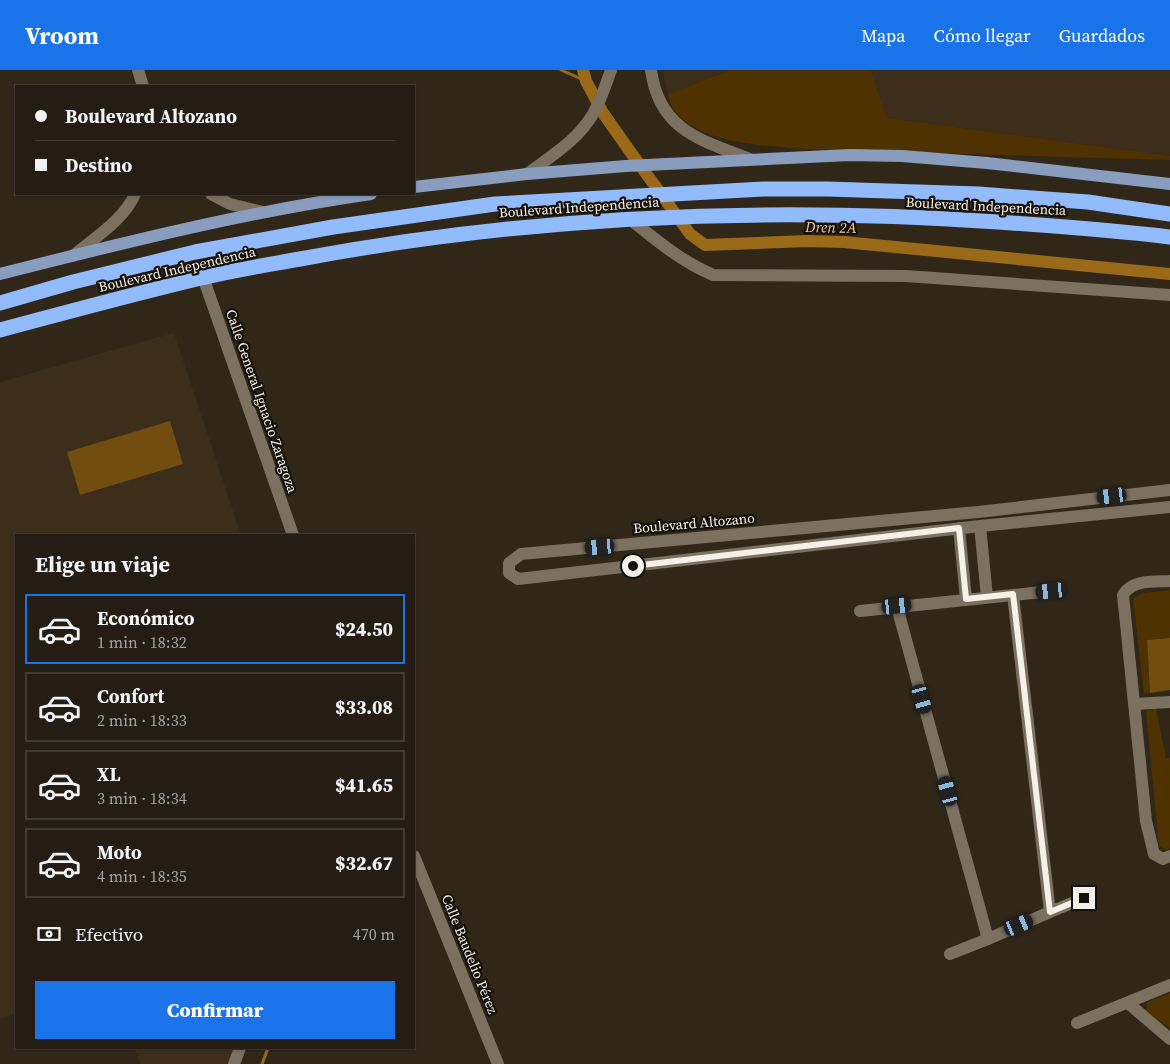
<!DOCTYPE html>
<html lang="es">
<meta charset="utf-8">
<style>
:root{--surface:#251d13;--page:#2d261c;--text:#f1f3f6;--muted:#a3a2a0;--line:#423b33;--accent:#1a73e8}
body{margin:0;font-family:"Source Serif 4",serif;background:var(--page);color:var(--text);height:100vh;display:flex;flex-direction:column;font-size:19px;white-space:nowrap}
*{box-sizing:border-box;margin:0}
p{font-size:16px;color:var(--muted)}
.icon{flex:none;width:28px;height:28px;fill:none;stroke:currentColor;stroke-width:2;stroke-linecap:round;stroke-linejoin:round}
.map{position:relative;flex:1;overflow:hidden}
.drawer{position:absolute;left:15px;top:464px;width:400px;height:515px;display:flex;flex-direction:column;background:var(--surface);border-radius:0px;box-shadow:0 1px 4px #0004,0 0 0 1px var(--line)}
.drawer>*{flex:none}
.guide{position:absolute;left:15px;top:15px;width:400px;height:110px;border-radius:0px;box-shadow:0 1px 4px #0004,0 0 0 1px var(--line);display:grid;align-content:center;height:110px;padding:0 20px;background:var(--surface)}
.end{position:absolute;width:22px;height:22px;margin:-11px;border:6px solid #f7f0e7;background:#111;box-shadow:0 0 0 2px #111}
.from{border-radius:50%}
.car{position:absolute;width:15px;height:30px;margin:-15px -8px;border-radius:6px;box-shadow:0 0 4px 1px #0007;background:linear-gradient(#222 24%,#8ab4d8 0 40%,#222 0 76%,#8ab4d8 0 86%,#222 0)}
.guide b{display:flex;align-items:center;gap:18px;height:48px;font-size:19px}
.guide b+b{border-top:1px solid var(--line)}
.guide i{width:12px;height:12px;background:var(--text)}
ul{padding:0;list-style:none}
li{display:flex;align-items:center;gap:15px;height:70px;margin:0 10px 8px;padding:0 10px;border:2px solid var(--line);border-radius:0px}
li div{flex:1}
li b{display:block;font-size:19px}
li em{font-style:normal;font-weight:800}
li.selected{border-color:var(--accent)}
li>.icon{width:45px;height:45px;stroke-width:1.5}
h2{padding:0 20px;font-size:22px;line-height:60px}
.pay{display:flex;align-items:center;gap:12px;height:55px;padding:0 20px;font-size:19px}
.pay p{margin-inline-start:auto}
.action{display:flex;gap:10px;margin-top:auto;padding:10px 20px}
.action a{flex:1;height:58px;border-radius:0px;background:var(--accent);color:#fff;font-size:20px;font-weight:800;line-height:58px;text-align:center}
header{display:flex;align-items:center;gap:30px;box-sizing:border-box;height:70px;padding:0 25px;background:var(--accent);color:#fff}
header strong{font-size:24px}
nav{display:flex;gap:28px;margin-inline-start:auto;font-size:18px}
.map>svg:first-child{display:block}
.built{fill:#3c2e1a}
.green{fill:#4e3201}
.lines{fill:none;stroke-linecap:round;stroke-linejoin:round}
.stream{stroke:#9a6a19;stroke-width:3}
.canal{stroke:#9a6a19;stroke-width:12}
.building{fill:#714d10}
.minor{stroke:#7c7060;stroke-width:12}
.major{stroke:#899dbe;stroke-width:12}
.highway{stroke:#91bbfd;stroke-width:15}
.route{stroke:#f7f0e7;stroke-width:6}
.labels{text-anchor:middle;dominant-baseline:central;stroke-width:4.5;stroke-linejoin:round;paint-order:stroke}
.street-label{font-size:14px;fill:#f7f0e7;stroke:#16110b}
.water-label{font-size:15px;font-style:italic;fill:#f7ce98;stroke:#16110b}
</style>
<header>
<strong>Vroom</strong>
<nav><a>Mapa</a><a>Cómo llegar</a><a>Guardados</a></nav>
</header>
<div class="map">
<svg width="1170" height="994" viewBox="0 0 1170 994">
<rect width="100%" height="100%" fill="#312719"/>
<path class="built" d="M 662,0 L 730,0 L 668,24 Z
M 871,0 L 1170,0 L 1170,86 L 887,48 Z
M 174,263 L 241,465 L 16,465 L 16,944 L 0,949 L 0,312 Z
M 134,978 L 234,978 L 228,994 L 141,994 Z"/>
<path class="green" d="M 730,0 L 871,0 L 887,48 L 1170,86 L 1170,90 L 802,79 C 763,75 698,74 673,39 C 671,35 669,29 668,24 Z
M 1170,520 L 1170,568 L 1147,570 L 1150,623 L 1144,623 L 1133,528 L 1144,523 Z
M 1156,639 L 1166,688 L 1170,688 L 1170,778 L 1167,780 L 1159,776 L 1146,641 Z
M 1170,923 L 1170,958 L 1146,941 L 1147,932 Z"/>
<g class="lines">
<path class="stream" d="M 561,0 L 586,11
M 262,994 L 268,978"/>
<path class="canal" d="M 583,0 L 586,11 L 603,43 L 629,80 L 690,164 L 705,175 L 807,171 L 844,172 L 1170,204"/>
</g>
<path class="building" d="M 170,351 L 183,394 L 80,425 L 67,382 Z
M 1170,568 L 1170,620 L 1150,623 L 1147,570 Z"/>
<g class="lines">
<path class="minor" d="M 138,0 L 143,16
M 651,0 C 659,60 700,70 750,89
M 527,104 C 551,86 578,70 593,44 C 601,30 606,14 611,0
M 211,124 L 230,134 L 263,142
M 630,149 C 657,171 681,191 713,205 L 906,206 L 1170,225
M 73,186 C 94,168 124,150 135,124
M 203,207 L 293,465
M 1170,420 L 978,442 L 521,484 L 509,493 L 509,503 L 518,509 L 980,456 L 1170,437
M 980,456 L 987,527
M 959,458 L 966,529
M 1170,511 C 1154,512 1133,509 1123,525 L 1146,751 L 1154,784 L 1163,789 L 1170,786
M 1013,525 L 1051,521
M 860,541 L 1013,525 L 1050,842 L 988,869 L 897,537
M 1135,634 L 1170,632
M 414,786 L 498,994
M 1050,842 L 1084,828
M 950,884 L 988,869
M 1128,933 L 1170,969
M 1077,953 L 1170,915
M 234,994 L 240,978"/>
<path class="major" d="M 414,117 L 527,104 L 626,96 L 850,85 L 902,86 L 987,93 L 1170,114
M 0,204 C 122,173 246,142 371,124"/>
<path class="highway" d="M 0,233 L 73,212 L 195,182 L 333,157 L 495,134 L 763,119 L 828,119 L 978,124 L 1088,132 L 1170,144
M 0,260 C 67,242 134,224 201,208 C 234,200 267,195 300,189 C 530,146 765,136 998,152 C 1056,156 1113,160 1170,167"/>
</g>
<g class="lines">
<path class="route" d="M 633,496 L 959,458 L 966,529 L 1013,524 L 1050,842 L 1084,828"/>
</g>
<g class="labels">
<g class="street-label">
<text transform="translate(986 136) rotate(3)">Boulevard Independencia</text>
<text transform="translate(579 137) rotate(-4)">Boulevard Independencia</text>
<text transform="translate(177 199) rotate(-13)">Boulevard Independencia</text>
<text transform="translate(262 331) rotate(71)">Calle General Ignacio Zaragoza</text>
<text transform="translate(694 453) rotate(-5)">Boulevard Altozano</text>
<text transform="translate(470 884) rotate(68)">Calle Baudelio Pérez</text>
</g>
<g class="water-label">
<text transform="translate(831 157) rotate(1)">Dren 2A</text>
</g>
</g>
</svg>
<i class="end from" style="left:633px;top:496px"></i>
<i class="end" style="left:1084px;top:828px"></i>
<i class="car" style="left:1112px;top:426px;rotate:263deg"></i>
<i class="car" style="left:600px;top:477px;rotate:265deg"></i>
<i class="car" style="left:1051px;top:521px;rotate:264deg"></i>
<i class="car" style="left:897px;top:536px;rotate:84deg"></i>
<i class="car" style="left:922px;top:629px;rotate:164deg"></i>
<i class="car" style="left:948px;top:721px;rotate:345deg"></i>
<i class="car" style="left:1019px;top:855px;rotate:67deg"></i>
<div class="guide">
<b><i class="from"></i>Boulevard Altozano</b>
<b><i></i>Destino</b>
</div>
<section class="drawer">
<h2>Elige un viaje</h2>
<ul>
<li class="selected"><svg class="icon" aria-label="car" viewBox="0 0 24 24"><path d="M5 17H2v-5l4-1 3-4h7l3 4 3 1v5h-3M9 17h6M6 11h13"/><circle cx="7" cy="17" r="2"/><circle cx="17" cy="17" r="2"/></svg><div><b>Económico</b><p>1 min · 18:32</p></div><em>$24.50</em></li>
<li><svg class="icon" aria-label="car" viewBox="0 0 24 24"><path d="M5 17H2v-5l4-1 3-4h7l3 4 3 1v5h-3M9 17h6M6 11h13"/><circle cx="7" cy="17" r="2"/><circle cx="17" cy="17" r="2"/></svg><div><b>Confort</b><p>2 min · 18:33</p></div><em>$33.08</em></li>
<li><svg class="icon" aria-label="car" viewBox="0 0 24 24"><path d="M5 17H2v-5l4-1 3-4h7l3 4 3 1v5h-3M9 17h6M6 11h13"/><circle cx="7" cy="17" r="2"/><circle cx="17" cy="17" r="2"/></svg><div><b>XL</b><p>3 min · 18:34</p></div><em>$41.65</em></li>
<li><svg class="icon" aria-label="car" viewBox="0 0 24 24"><path d="M5 17H2v-5l4-1 3-4h7l3 4 3 1v5h-3M9 17h6M6 11h13"/><circle cx="7" cy="17" r="2"/><circle cx="17" cy="17" r="2"/></svg><div><b>Moto</b><p>4 min · 18:35</p></div><em>$32.67</em></li>
</ul>
<div class="pay"><svg class="icon" aria-label="cash" viewBox="0 0 24 24"><path d="M3 7h18v10H3z"/><circle cx="12" cy="12" r="2"/></svg>Efectivo<p>470 m</p></div>
<div class="action"><a>Confirmar</a></div>
</section>
</div>
